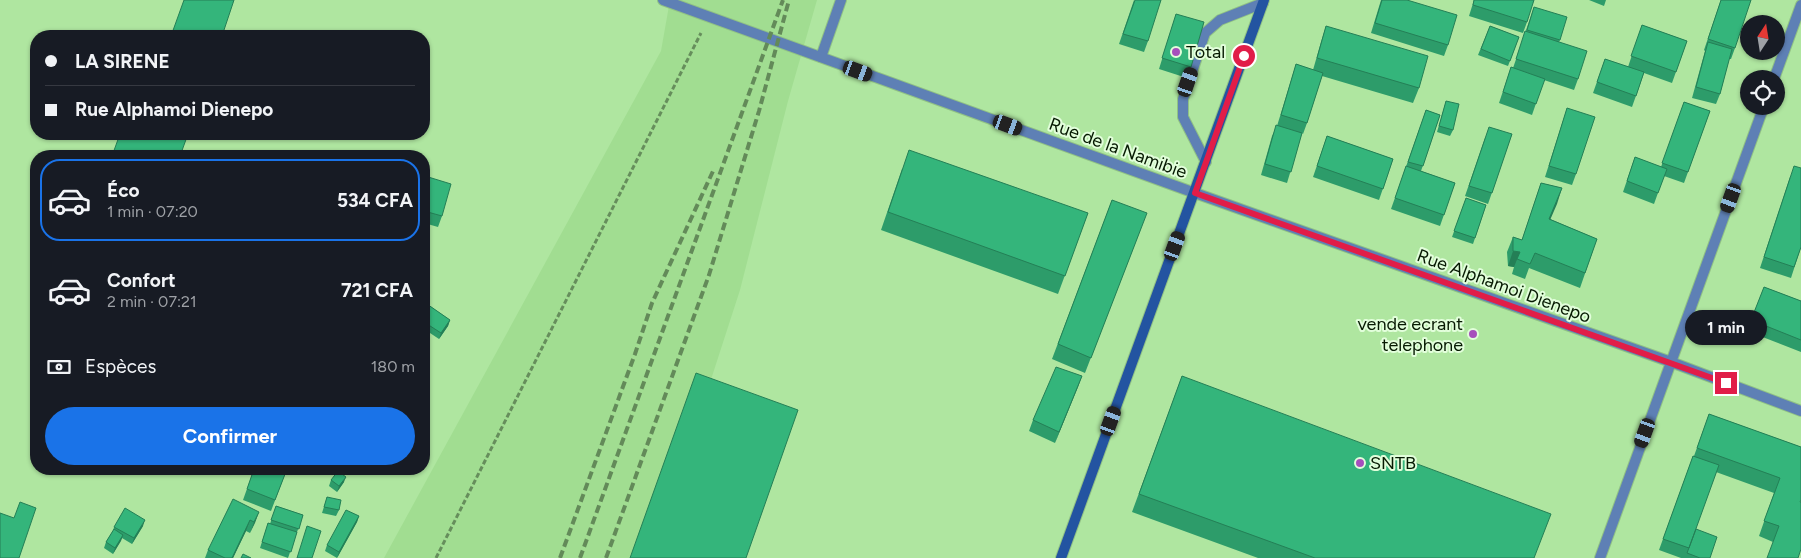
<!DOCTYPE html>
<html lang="fr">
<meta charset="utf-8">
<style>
:root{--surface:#171b24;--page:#20242c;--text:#f1f3f6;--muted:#9ea1a6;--line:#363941;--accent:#1a73e8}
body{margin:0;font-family:Figtree,sans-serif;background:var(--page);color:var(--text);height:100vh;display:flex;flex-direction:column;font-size:19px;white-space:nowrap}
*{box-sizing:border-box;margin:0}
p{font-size:16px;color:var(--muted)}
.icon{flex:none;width:28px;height:28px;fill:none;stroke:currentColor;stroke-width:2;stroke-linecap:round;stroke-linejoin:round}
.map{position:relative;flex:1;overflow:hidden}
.panel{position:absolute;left:30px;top:150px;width:400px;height:325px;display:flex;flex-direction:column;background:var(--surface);border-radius:20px;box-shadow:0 1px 4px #0004}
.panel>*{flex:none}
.guide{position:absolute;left:30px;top:30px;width:400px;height:110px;border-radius:20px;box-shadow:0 1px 4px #0004;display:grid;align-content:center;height:110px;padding:0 15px;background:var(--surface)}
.needle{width:32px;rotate:12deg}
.buttons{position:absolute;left:1740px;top:15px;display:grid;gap:10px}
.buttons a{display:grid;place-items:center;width:45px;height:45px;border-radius:50%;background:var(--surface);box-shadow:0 1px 4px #0004;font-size:25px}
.end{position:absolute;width:22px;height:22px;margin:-11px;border:6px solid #e11d48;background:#fff;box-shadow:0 0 0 2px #fff}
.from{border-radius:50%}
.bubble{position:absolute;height:35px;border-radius:18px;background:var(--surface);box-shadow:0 1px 4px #0004;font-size:16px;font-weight:700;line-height:35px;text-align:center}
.car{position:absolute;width:15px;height:30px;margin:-15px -8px;border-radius:6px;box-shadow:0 0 4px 1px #0007;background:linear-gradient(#222 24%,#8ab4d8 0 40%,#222 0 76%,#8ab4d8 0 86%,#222 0)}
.guide b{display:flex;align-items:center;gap:18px;height:48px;font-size:19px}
.guide b+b{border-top:1px solid var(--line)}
.guide i{width:12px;height:12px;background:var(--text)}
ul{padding:9px 0 0;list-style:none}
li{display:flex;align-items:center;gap:15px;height:82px;margin:0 10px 8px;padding:0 5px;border:2px solid transparent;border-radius:20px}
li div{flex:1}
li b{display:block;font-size:19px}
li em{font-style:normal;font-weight:700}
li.on{border-color:var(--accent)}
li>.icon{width:45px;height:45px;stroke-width:1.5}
.pay{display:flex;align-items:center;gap:12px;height:55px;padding:0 15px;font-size:19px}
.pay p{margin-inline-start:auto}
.cta{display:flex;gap:10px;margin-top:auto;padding:10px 15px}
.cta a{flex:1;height:58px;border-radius:30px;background:var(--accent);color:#fff;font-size:20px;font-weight:700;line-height:58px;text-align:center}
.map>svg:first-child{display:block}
.built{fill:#a1dd91}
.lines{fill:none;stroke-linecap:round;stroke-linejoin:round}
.service-casing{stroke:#91c184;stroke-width:12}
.minor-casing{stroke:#91c184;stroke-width:12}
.tertiary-casing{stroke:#91c184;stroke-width:12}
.secondary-casing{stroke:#91c184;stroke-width:12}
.path{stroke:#668e5c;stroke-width:3;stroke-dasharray:5 2.5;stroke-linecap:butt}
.service{stroke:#5e80b5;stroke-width:10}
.minor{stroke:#5e80b5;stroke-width:10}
.tertiary{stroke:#5e80b5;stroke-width:10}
.secondary{stroke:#2354a1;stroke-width:10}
.rail{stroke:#638a59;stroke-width:4;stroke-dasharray:8 4;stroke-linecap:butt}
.wall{fill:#2d9c6a}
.shaded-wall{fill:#247f56}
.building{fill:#34b57b;stroke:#247f56}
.route{stroke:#e11d48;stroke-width:6}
.poi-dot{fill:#a64fbc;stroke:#e2fedb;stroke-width:2}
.labels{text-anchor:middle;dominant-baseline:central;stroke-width:4;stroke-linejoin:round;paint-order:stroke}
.poi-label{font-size:18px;fill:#061a02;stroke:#e2fedb;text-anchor:start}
.street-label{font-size:18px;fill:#061a02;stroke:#e2fedb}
</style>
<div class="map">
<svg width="1801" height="558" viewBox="0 0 1801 558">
<rect width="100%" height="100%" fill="#afe6a0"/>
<path class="built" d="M 670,0 L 817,0 L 788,101 L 740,290 L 705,398 L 629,558 L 384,558 L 661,51 Z"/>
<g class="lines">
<g class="service-casing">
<path id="service" d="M 1206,162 L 1183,117 L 1183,99 L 1205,33 L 1220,20 L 1263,3"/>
</g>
<g class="minor-casing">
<path id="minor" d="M 821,57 L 841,0
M 1774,79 L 1801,5
M 1195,193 L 1671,362 L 1801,411
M 1600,558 L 1764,106"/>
</g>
<g class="tertiary-casing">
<path id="tertiary" d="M 663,0 L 1195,193"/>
</g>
<g class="secondary-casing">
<path id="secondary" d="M 1061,558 L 1264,0"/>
</g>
<path class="path" d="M 436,558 L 701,33"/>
<use href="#service" class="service"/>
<use href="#minor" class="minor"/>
<use href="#tertiary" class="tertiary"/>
<use href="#secondary" class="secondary"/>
<path class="rail" d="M 560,558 L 635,354 L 652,303 L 714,169
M 580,558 L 783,0
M 606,558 L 709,275 L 759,111 L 789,0"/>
</g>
<path class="wall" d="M 1134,0 L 1148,41 L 1144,52 L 1119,44 Z
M 1381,0 L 1407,0 L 1448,45 L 1444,56 L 1371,33 Z
M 1474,0 L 1527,22 L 1523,33 L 1469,16 Z
M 1589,0 L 1606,0 L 1604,6 Z
M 1721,0 L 1735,48 L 1731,59 L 1729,59 L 1720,94 L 1716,104 L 1692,98 L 1705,51 L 1704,50 Z
M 1534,7 L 1560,40 L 1559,42 L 1578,79 L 1574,90 L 1544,80 L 1532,115 L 1499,103 L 1511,67 L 1513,68 Z
M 1176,14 L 1191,67 L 1187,78 L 1159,69 Z
M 1642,25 L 1687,41 L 1672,83 L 1644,73 L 1632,107 L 1593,93 L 1605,59 L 1628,67 Z
M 1326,26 L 1419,88 L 1413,103 L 1322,76 L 1307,123 L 1303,134 L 1302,133 L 1287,183 L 1261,175 L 1272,136 L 1277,126 L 1296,64 L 1313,70 L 1321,42 Z
M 1490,26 L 1519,37 L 1508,66 L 1478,55 Z
M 1446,101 L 1453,130 L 1450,136 L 1437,132 Z
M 1684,102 L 1710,111 L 1684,183 L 1664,176 L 1654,204 L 1623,192 L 1635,157 L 1661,167 Z
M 1567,108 L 1576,174 L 1572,185 L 1545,177 Z
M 1426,110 L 1440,115 L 1421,171 L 1455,183 L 1440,226 L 1391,209 Z
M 1512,134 L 1488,204 L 1465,196 L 1485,138 Z
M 1327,136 L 1393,159 L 1379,200 L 1313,177 Z
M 902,169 L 1088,213 L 1058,294 L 881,230 Z
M 1790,177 L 1801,247 L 1791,278 L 1760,268 Z
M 424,180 L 442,216 L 438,227 L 424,223 Z
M 1541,183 L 1562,188 L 1550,219 L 1597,239 L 1580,288 L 1529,268 L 1525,279 L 1512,274 L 1514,267 L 1508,266 L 1507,252 L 1513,237 L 1522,240 Z
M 1466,198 L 1486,205 L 1473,244 L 1452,237 Z
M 1112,200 L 1141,228 L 1085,373 L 1052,359 Z
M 1764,287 L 1801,301 L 1801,352 L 1747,331 Z
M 424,302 L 450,320 L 448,326 L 439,339 L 424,329 Z
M 1082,376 L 1055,443 L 1029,431 L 1033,420 Z
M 1182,376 L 1535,558 L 1258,558 L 1132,512 Z
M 1709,414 L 1801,447 L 1801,500 L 1773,542 L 1759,536 L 1774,493 L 1716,472 L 1690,543 L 1710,558 L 1685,558 L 1686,555 L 1685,558 L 1681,558 L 1659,550 L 1693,456 L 1694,456 Z
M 254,469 L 287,469 L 271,511 L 243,500 Z
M 324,469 L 335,469 L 332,474 Z
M 331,480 L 344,482 L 337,492 L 329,486 Z
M 327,497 L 339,510 L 336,516 L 322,513 Z
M 276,506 L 303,515 L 288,558 L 260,548 L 268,523 L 270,524 Z
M 259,512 L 250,533 L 246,531 L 233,558 L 205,558 L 208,550 Z
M 359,516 L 357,522 L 337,558 L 325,551 L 327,545 Z
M 143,526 L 132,544 L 122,538 L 113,554 L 104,548 L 106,542 L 113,531 L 114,527 Z"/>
<path class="shaded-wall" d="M 1562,188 L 1557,204 L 1544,234 L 1549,219 Z
M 1513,251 L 1520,252 L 1514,267 L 1508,266 Z
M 450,320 L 448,326 L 439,339 L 441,333 Z
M 1082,376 L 1078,387 L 1055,443 L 1059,432 Z
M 346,477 L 344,482 L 337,492 L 339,486 Z
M 259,512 L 255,523 L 250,533 L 254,522 Z
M 359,516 L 357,522 L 337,558 L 339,552 Z
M 145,520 L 143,526 L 132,544 L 134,538 Z
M 250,520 L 246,531 L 233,558 L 232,558 Z
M 123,535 L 121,541 L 113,554 L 115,548 Z"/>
<path class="building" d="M 184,0 L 234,0 L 222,36 L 171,36 Z
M 1135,0 L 1161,0 L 1148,41 L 1123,34 Z
M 1382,0 L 1407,0 L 1457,15 L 1448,45 L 1375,23 Z
M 1474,0 L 1534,0 L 1527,22 L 1473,5 Z
M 1721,0 L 1751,0 L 1735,48 L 1708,39 Z
M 1534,7 L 1567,17 L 1560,40 L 1527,30 Z
M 1176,14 L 1204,22 L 1191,67 L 1162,58 Z
M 1642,25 L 1687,41 L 1676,72 L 1631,56 Z
M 1326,26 L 1428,56 L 1419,88 L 1317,58 Z
M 1490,26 L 1519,37 L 1510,61 L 1481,49 Z
M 1525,31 L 1587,51 L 1578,79 L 1516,59 Z
M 1708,42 L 1732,49 L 1720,94 L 1696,87 Z
M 1605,59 L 1644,72 L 1636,96 L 1597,82 Z
M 1296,64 L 1323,73 L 1307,123 L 1281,115 Z
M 1511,67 L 1545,79 L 1536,104 L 1503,92 Z
M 1446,101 L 1459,104 L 1453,130 L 1439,126 Z
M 1684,102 L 1710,111 L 1688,172 L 1662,163 Z
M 1567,108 L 1595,117 L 1576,174 L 1549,166 Z
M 1426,110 L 1440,115 L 1423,166 L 1408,162 Z
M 1276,125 L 1302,133 L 1291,172 L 1265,164 Z
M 1489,127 L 1512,134 L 1492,193 L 1469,186 Z
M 120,134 L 188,134 L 180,156 L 112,156 Z
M 1327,136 L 1393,159 L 1383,189 L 1317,166 Z
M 909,150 L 1088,213 L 1065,276 L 888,212 Z
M 1635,157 L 1667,169 L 1658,193 L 1627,181 Z
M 1406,166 L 1455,183 L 1444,215 L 1395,198 Z
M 1794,166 L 1801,168 L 1801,247 L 1794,267 L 1764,257 Z
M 425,176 L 451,184 L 442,216 L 424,211 L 424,182 Z
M 1541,183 L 1562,188 L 1549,219 L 1597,239 L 1585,273 L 1535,253 L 1530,264 L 1517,259 L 1520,252 L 1513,251 L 1513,237 L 1522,240 Z
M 1466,198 L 1486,205 L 1475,238 L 1454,231 Z
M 1112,200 L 1147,213 L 1091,358 L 1058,344 Z
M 1764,287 L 1801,301 L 1801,340 L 1751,320 Z
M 424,302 L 450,320 L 441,333 L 424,322 Z
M 1056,367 L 1082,376 L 1059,432 L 1033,420 Z
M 696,373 L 798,410 L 746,558 L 630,558 Z
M 1182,376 L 1551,514 L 1534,558 L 1315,558 L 1139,494 Z
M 1709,414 L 1801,447 L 1801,500 L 1800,502 L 1801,502 L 1801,549 L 1798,558 L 1767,558 L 1779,526 L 1764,521 L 1780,478 L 1697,448 Z
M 1693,456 L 1719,465 L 1689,548 L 1663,539 Z
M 254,469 L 287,469 L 275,500 L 247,489 Z
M 338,471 L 346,477 L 339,486 L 331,480 Z
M 327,497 L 341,500 L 339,510 L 324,507 Z
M 233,499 L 259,512 L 254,522 L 250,520 L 232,558 L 225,558 L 208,550 Z
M 20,502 L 36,508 L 19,558 L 0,558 L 0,513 L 14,518 Z
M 276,506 L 303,515 L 299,529 L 271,520 Z
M 125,508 L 145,520 L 134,538 L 114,527 Z
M 346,510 L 359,516 L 339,552 L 327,545 Z
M 268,523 L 297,532 L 291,552 L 262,542 Z
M 307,526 L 321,531 L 312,558 L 297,558 Z
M 114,529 L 123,535 L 115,548 L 106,542 Z
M 1696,529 L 1717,537 L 1710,558 L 1700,558 L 1687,553 Z
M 243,554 L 251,558 L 241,558 Z"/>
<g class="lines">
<path class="route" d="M 1244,56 L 1195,193 L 1726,383"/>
</g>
<g class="poi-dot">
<circle cx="1176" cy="52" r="5"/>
<circle cx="1473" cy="334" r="5"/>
<circle cx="1360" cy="463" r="5"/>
</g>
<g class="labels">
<g class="poi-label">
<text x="1186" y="52">Total</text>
<text x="1463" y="324" text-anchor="end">vende ecrant<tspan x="1463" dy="21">telephone</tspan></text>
<text x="1370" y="463">SNTB</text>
</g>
<g class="street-label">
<text transform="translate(1118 148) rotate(20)">Rue de la Namibie</text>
<text transform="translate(1504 286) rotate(20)">Rue Alphamoi Dienepo</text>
</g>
</g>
</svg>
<div class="buttons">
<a><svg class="needle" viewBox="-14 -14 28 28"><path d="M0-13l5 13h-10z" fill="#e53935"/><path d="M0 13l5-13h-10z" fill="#9ea1a6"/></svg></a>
<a><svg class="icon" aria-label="locate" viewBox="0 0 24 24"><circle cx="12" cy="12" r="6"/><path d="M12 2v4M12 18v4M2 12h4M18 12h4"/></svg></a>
</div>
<i class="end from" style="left:1244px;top:56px"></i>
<i class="end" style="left:1726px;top:383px"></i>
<div class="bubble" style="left:1685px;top:310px;width:82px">1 min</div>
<i class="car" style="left:858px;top:71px;rotate:110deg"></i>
<i class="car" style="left:1188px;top:82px;rotate:19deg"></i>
<i class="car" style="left:1008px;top:125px;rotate:110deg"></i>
<i class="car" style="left:1731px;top:198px;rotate:200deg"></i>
<i class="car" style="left:1175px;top:246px;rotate:20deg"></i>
<i class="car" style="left:1111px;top:421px;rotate:20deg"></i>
<i class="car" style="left:1645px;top:433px;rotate:200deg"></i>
<div class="guide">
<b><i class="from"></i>LA SIRENE</b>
<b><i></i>Rue Alphamoi Dienepo</b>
</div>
<section class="panel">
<ul>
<li class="on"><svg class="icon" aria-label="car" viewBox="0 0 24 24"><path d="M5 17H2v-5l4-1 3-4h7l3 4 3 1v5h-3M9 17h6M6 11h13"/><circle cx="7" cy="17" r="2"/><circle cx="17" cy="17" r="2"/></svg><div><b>Éco</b><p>1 min · 07:20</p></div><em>534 CFA</em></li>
<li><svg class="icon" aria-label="car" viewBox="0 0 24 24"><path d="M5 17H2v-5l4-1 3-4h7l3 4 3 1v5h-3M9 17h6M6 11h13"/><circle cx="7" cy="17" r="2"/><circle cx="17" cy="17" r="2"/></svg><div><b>Confort</b><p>2 min · 07:21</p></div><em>721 CFA</em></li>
</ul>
<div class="pay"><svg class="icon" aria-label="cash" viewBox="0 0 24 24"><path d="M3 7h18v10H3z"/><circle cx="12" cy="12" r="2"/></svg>Espèces<p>180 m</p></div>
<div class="cta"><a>Confirmer</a></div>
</section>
</div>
